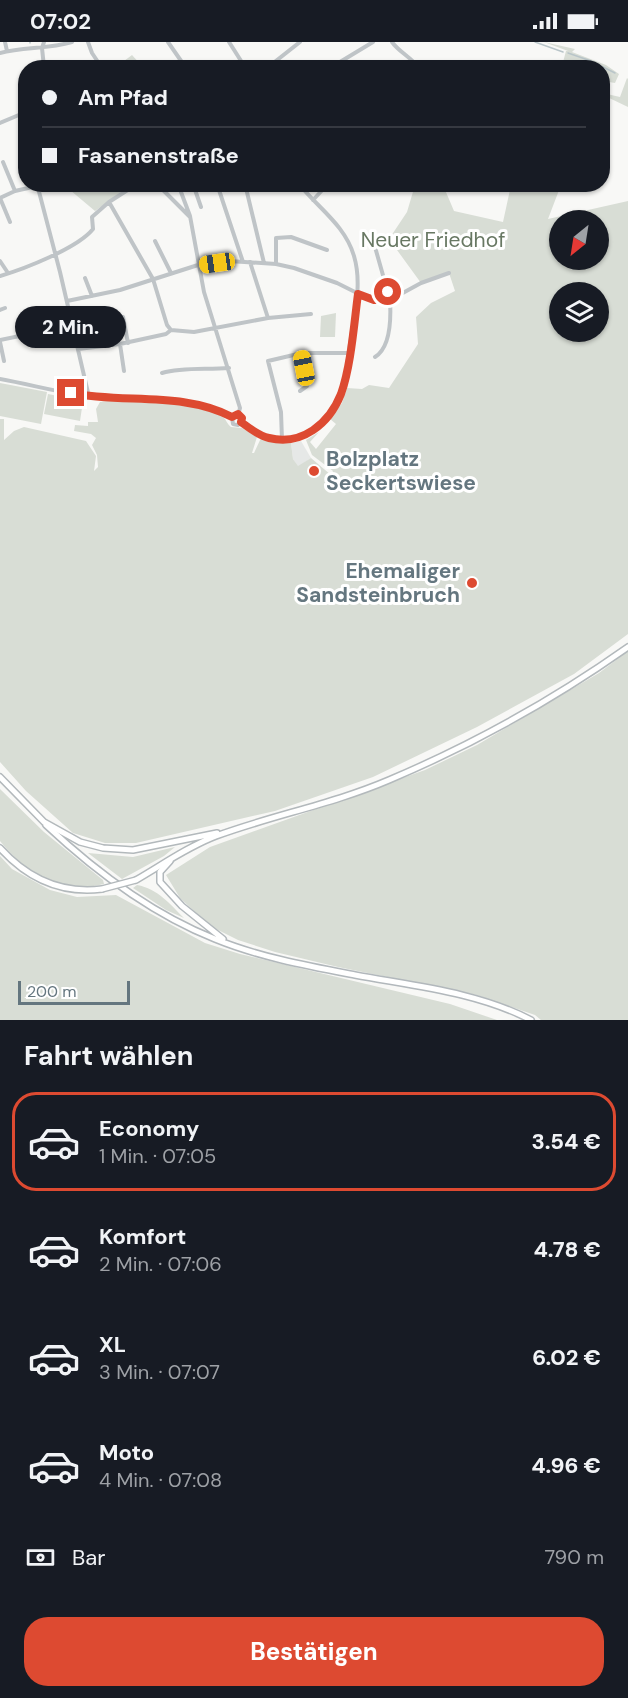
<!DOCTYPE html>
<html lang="de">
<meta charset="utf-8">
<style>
:root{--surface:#171b24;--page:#20242c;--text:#f1f3f6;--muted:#9ea1a6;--line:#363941;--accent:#dd4a31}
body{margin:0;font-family:"DM Sans",sans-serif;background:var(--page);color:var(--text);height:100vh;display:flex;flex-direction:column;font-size:22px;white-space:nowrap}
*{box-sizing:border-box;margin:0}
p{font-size:20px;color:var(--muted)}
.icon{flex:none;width:33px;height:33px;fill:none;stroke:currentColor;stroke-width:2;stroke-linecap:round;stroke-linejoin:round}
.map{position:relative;height:978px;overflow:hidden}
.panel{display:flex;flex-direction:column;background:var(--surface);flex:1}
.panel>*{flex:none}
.top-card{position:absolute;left:18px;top:18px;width:592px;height:132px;border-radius:24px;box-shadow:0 2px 4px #0004;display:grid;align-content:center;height:132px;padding:0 24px;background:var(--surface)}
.needle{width:39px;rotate:210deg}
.tools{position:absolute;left:549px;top:168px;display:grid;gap:12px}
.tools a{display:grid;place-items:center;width:60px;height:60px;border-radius:50%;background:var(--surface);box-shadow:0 2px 4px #0004;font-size:30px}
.scale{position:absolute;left:18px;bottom:15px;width:112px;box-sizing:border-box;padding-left:6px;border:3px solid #64767f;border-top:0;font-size:16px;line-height:21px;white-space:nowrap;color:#64767f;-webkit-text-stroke:4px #fff;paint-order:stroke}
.end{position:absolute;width:27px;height:27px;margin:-14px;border:8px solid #dd4a31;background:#fff;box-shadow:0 0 0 3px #fff}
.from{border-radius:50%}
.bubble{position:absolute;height:42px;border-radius:21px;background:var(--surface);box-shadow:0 2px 4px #0004;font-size:20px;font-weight:800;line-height:42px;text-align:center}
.car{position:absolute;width:18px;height:36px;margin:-18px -9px;border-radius:8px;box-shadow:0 0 4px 2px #0007;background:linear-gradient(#f5c518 24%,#345 0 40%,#f5c518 0 76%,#345 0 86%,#f5c518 0)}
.top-card b{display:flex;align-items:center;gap:21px;height:57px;font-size:22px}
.top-card b+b{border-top:2px solid var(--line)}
.top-card i{width:15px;height:15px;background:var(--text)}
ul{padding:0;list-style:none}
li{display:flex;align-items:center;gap:18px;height:99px;margin:0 12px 9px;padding:0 12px;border:3px solid transparent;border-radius:24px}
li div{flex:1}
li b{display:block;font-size:22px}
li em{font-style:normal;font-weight:800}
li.current{border-color:var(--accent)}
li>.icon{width:54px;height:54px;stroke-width:1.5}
h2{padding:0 24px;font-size:27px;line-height:72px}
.pay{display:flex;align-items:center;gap:15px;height:66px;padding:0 24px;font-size:22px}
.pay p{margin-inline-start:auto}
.action{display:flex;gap:12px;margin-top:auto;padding:12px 24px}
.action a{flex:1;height:69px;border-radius:24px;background:var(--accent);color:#fff;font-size:24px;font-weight:800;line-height:69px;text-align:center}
.status{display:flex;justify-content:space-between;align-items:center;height:42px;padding:0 30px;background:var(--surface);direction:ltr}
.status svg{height:16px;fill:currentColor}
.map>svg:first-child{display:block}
.built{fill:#e6e8e7}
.green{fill:#d8ddd5;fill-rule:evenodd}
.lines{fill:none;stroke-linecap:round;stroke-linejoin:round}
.stream{stroke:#b9c5c9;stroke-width:1.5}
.secondary-casing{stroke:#b2b8bc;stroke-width:8}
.primary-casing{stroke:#b3b9bc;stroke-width:8}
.minor{stroke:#bfc4c7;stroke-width:4}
.secondary{stroke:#fff;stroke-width:5}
.primary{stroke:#fff;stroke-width:5}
.primary-bridge-casing{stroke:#b3b9bc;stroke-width:8;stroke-linecap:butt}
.primary-bridge{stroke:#fff;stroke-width:5}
.route{stroke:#dd4a31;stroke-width:8}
.poi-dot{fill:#dd4a31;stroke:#fff;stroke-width:2}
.labels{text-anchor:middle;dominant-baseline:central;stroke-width:6;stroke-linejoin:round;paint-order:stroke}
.park-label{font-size:21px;fill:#687863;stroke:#fff}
.poi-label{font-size:21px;font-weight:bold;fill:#64767f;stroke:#fff;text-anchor:start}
</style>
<div class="status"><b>07:02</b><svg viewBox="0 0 49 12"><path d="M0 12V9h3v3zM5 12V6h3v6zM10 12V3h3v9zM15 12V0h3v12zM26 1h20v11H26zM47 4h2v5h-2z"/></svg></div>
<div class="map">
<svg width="628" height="978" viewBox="0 0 628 978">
<rect width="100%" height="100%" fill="#f8f8f6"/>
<path class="built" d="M 301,399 L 311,416 L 298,425 L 293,417 L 291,401 Z"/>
<path class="green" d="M 544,0 L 575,7 L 572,10 L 606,23 L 619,32 L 615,41 L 603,39 L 603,26 L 562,24 L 566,9 L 568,9 Z
M 132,13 L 143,25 L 116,25 Z
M 627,36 L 628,37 L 628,65 L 605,54 L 607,52 L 620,55 Z
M 64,143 L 112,143 L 121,150 L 95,169 Z
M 415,143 L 443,143 L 454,169 L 503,180 L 511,143 L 561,143 L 548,177 L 628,159 L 628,592 L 574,632 L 477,685 L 373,735 L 275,769 L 136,801 L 105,801 L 73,791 L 26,749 L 0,720 L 0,377 L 4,377 L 4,398 L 14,389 L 24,385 L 86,399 L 96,414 L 94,429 L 98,425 L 97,413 L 92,403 L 96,396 L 91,392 L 74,389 L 75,383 L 88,384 L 88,380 L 98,380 L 96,367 L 100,360 C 120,356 207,362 223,375 C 226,377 227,382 231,385 L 242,386 L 257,395 L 252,411 L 254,411 L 261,396 L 291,401 L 293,417 L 298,424 L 311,416 L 331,433 L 333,429 L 312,413 L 306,398 L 319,390 L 310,400 L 316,407 L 336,382 L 330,377 L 342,361 L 347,346 L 362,347 L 369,343 L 389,346 L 418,302 L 416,275 L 431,261 L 455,249 L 449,231 L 421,241 L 389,197 L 407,170 ZM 560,178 L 598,178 L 598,218 L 560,218 ZM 560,250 L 598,250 L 598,290 L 560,290 Z
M 336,271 L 335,295 L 320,295 L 321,274 Z
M 0,341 L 47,350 L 41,382 L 0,374 Z
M 48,352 L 83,359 L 80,379 L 44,372 Z
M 628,609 L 628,978 L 541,978 L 535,973 L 477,953 L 338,925 L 275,910 L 238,898 L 210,884 L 180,856 L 166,833 L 210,805 L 425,728 L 477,703 L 599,631 Z
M 0,747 L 44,790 L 103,838 L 104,842 C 59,853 27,832 0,799 Z
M 175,805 L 164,814 L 122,837 L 88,811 L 133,815 Z
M 0,814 L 12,827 L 50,848 L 77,855 L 116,853 L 205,901 L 240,912 L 450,962 L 497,978 L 0,978 Z
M 137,843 C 158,847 169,861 184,876 L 166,868 L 133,846 Z"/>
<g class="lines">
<path class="stream" d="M 30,0 L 30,1
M 535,0 L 563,10
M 568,11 L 591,19 L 615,31"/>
<g class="secondary-casing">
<path id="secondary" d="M 46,783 C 95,829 152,872 215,897 C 259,915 308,924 355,933 C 414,944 477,950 531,978
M 170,819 L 160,830 L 160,840 L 182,864 L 223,897"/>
</g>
<g class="primary-casing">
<path id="primary" d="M 0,735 L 44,780 L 80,800 L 103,806 L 133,808 L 217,791
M 0,806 C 27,836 61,852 102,847
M 136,838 C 162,823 187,805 216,794 C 273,773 333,762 389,738 C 474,702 553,658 628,605"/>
</g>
<path class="minor" d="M 5,0 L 7,9
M 44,0 L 42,6 L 44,25
M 88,0 L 92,11 L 102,26
M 168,0 L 186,26
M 229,0 L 243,22
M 392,0 C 399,10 411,15 419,26
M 0,11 C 24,5 48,7 72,0
M 267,26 L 300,0
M 330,26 L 373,0
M 0,81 L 26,70
M 3,120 L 15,149
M 37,142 L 60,230 L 89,355
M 62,142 L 68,147
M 122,142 L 127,148
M 157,142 L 189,174
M 178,142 L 190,174 L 204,250 L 240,366 L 238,373
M 193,142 L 201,165
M 217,142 L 243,220
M 245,142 L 264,221
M 0,156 L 15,149 L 37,144
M 0,156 L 10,180
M 313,158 L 328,142
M 109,160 L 153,237 L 167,283 L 171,288 L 194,290 L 268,276 L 311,272
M 155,199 L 171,231
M 0,219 L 8,231
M 250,220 L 268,276
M 276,222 L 276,196 L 291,195 L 327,208
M 0,234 C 24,227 78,206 93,187 L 92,175 L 109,160 L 137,142
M 85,236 L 92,254
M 67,259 L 120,248 L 198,223 L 229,219 L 276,222 L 294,226 L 337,241 L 365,255 L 382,259 L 390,258 L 421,241 L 449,231
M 0,268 L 5,266
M 123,275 L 128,301
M 0,298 L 73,283
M 0,300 L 4,319
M 120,302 L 124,329
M 78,307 L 120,302 L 166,292 L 171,288
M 375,315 C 391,305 391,275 390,258 L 375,205 L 376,197
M 162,331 C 183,325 207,328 229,326
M 0,337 C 34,343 71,354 105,356 C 147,359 193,355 232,375
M 300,349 L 307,344 L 307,340 L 302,312
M 232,375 L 233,382 L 238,383 L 241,380
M 241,380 C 249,386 259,394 269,396 C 303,404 331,381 342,349 C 347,332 348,313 351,295 C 355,268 362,241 354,214 C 345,183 318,166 299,142
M 282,398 L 281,370 L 268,319 L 302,311 L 349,311"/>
<use href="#secondary" class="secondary"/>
<use href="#primary" class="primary"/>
<g class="primary-bridge-casing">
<path id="primary-bridge" d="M 102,847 L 136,838"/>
</g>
<use href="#primary-bridge" class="primary-bridge"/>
</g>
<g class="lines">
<path class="route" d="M 71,351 C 123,362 183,349 232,375 L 238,372 L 242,376 L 241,380 C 249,386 259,394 269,396 C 302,404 329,382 341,352 C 351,324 354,282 358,252 L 374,258 L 390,258 L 388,250"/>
</g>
<g class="poi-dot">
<circle cx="314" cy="429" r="6"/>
<circle cx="472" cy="541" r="6"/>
</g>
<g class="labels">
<g class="park-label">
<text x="433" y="198">Neuer Friedhof</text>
</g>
<g class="poi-label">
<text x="326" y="417">Bolzplatz<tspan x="326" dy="24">Seckertswiese</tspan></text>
<text x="460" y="529" text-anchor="end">Ehemaliger<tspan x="460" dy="24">Sandsteinbruch</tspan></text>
</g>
</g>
</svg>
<div class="tools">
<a><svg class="needle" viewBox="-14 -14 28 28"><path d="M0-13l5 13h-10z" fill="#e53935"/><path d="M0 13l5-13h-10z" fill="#9ea1a6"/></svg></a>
<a><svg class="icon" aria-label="layers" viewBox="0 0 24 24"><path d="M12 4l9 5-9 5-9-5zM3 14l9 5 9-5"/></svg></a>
</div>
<div class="scale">200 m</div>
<i class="end from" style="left:388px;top:250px"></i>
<i class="end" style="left:71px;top:351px"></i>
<div class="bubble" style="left:15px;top:264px;width:111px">2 Min.</div>
<i class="car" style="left:217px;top:221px;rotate:262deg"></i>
<i class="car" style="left:304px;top:326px;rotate:349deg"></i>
<div class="top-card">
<b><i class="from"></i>Am Pfad</b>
<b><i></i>Fasanenstraße</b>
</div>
</div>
<section class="panel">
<h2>Fahrt wählen</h2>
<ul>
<li class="current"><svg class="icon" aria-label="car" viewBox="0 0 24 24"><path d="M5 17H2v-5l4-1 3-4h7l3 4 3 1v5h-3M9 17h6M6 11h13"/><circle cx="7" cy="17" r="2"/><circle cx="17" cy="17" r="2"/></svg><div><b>Economy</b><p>1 Min. · 07:05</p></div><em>3.54 €</em></li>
<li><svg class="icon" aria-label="car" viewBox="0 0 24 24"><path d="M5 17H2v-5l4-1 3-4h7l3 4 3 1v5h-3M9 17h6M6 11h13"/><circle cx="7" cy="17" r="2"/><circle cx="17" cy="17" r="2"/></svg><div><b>Komfort</b><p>2 Min. · 07:06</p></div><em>4.78 €</em></li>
<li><svg class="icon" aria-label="car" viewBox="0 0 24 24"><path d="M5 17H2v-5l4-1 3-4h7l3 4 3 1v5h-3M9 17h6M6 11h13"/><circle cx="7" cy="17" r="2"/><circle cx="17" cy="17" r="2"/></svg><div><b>XL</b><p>3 Min. · 07:07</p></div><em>6.02 €</em></li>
<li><svg class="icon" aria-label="car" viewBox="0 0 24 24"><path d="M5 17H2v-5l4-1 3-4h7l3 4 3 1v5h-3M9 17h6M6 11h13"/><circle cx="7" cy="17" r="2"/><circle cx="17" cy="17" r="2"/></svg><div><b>Moto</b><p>4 Min. · 07:08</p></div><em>4.96 €</em></li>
</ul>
<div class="pay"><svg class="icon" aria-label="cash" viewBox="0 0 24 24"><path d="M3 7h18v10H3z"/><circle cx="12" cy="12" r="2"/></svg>Bar<p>790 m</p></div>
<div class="action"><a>Bestätigen</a></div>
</section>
